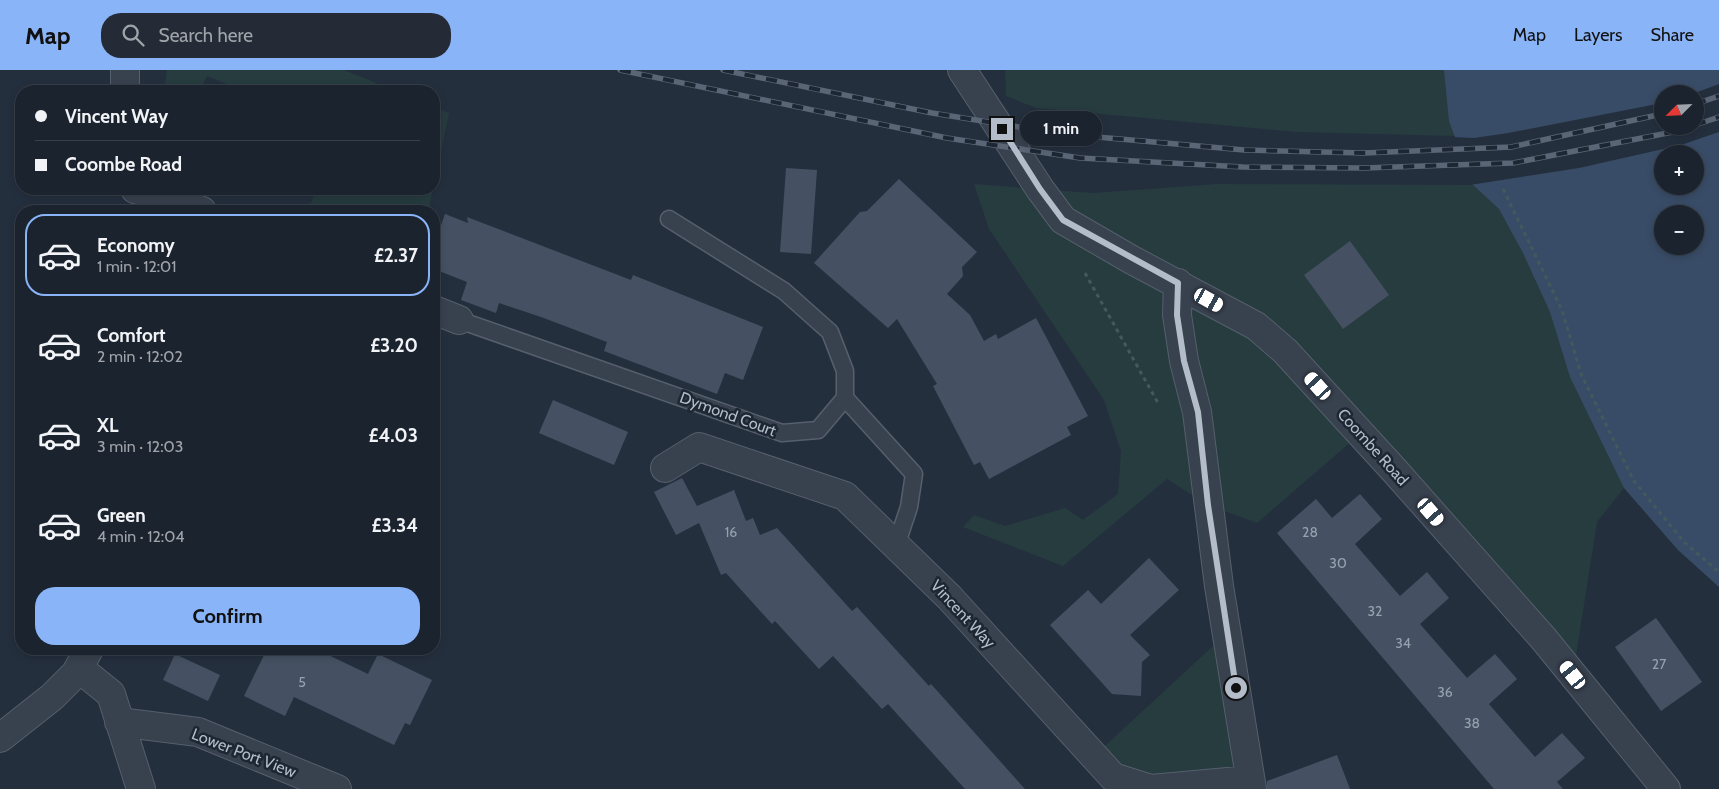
<!DOCTYPE html>
<meta charset="utf-8">
<style>
:root{--surface:#1b232e;--page:#242b36;--text:#f1f3f6;--muted:#a0a4aa;--line:#39404a;--accent:#8ab4f8}
body{margin:0;font-family:Cabin,sans-serif;background:var(--page);color:var(--text);height:100vh;display:flex;flex-direction:column;font-size:19px;white-space:nowrap}
*{box-sizing:border-box;margin:0}
p{font-size:16px;color:var(--muted)}
.icon{flex:none;width:28px;height:28px;fill:none;stroke:currentColor;stroke-width:2;stroke-linecap:round;stroke-linejoin:round}
.map{position:relative;flex:1;overflow:hidden}
.side{position:absolute;left:15px;top:135px;width:425px;height:450px;display:flex;flex-direction:column;background:var(--surface);border-radius:20px;box-shadow:0 2px 8px #0003,0 0 0 1px var(--line)}
.side>*{flex:none}
.hud{position:absolute;left:15px;top:15px;width:425px;height:110px;border-radius:20px;box-shadow:0 2px 8px #0003,0 0 0 1px var(--line);display:grid;align-content:center;height:110px;padding:0 20px;background:var(--surface)}
.needle{width:32px;rotate:246deg}
.controls{position:absolute;left:1654px;top:15px;display:grid;gap:10px}
.controls a{display:grid;place-items:center;width:50px;height:50px;border-radius:50%;background:var(--surface);box-shadow:0 2px 8px #0003,0 0 0 1px var(--line);font-size:25px}
.end{position:absolute;width:22px;height:22px;margin:-11px;border:6px solid #b4bcc9;background:#111;box-shadow:0 0 0 2px #111}
.from{border-radius:50%}
.bubble{position:absolute;height:35px;border-radius:18px;background:var(--surface);box-shadow:0 2px 8px #0003,0 0 0 1px var(--line);font-size:16px;font-weight:700;line-height:35px;text-align:center}
.car{position:absolute;width:15px;height:30px;margin:-15px -8px;border-radius:6px;box-shadow:0 0 4px 1px #0007;background:linear-gradient(#fff 24%,#345 0 40%,#fff 0 76%,#345 0 86%,#fff 0)}
.hud b{display:flex;align-items:center;gap:18px;height:48px;font-size:19px}
.hud b+b{border-top:1px solid var(--line)}
.hud i{width:12px;height:12px;background:var(--text)}
ul{padding:9px 0 0;list-style:none}
li{display:flex;align-items:center;gap:15px;height:82px;margin:0 10px 8px;padding:0 10px;border:2px solid transparent;border-radius:20px}
li div{flex:1}
li b{display:block;font-size:19px}
li em{font-style:normal;font-weight:700}
li.on{border-color:var(--accent)}
li>.icon{width:45px;height:45px;stroke-width:1.5}
.button{display:flex;gap:10px;margin-top:auto;padding:10px 20px}
.button a{flex:1;height:58px;border-radius:20px;background:var(--accent);color:#111;font-size:20px;font-weight:700;line-height:58px;text-align:center}
header{display:flex;align-items:center;gap:30px;box-sizing:border-box;height:70px;padding:0 25px;background:var(--accent);color:#111}
header strong{font-size:24px}
nav{display:flex;gap:28px;margin-inline-start:auto;font-size:18px}
.search{width:350px;height:45px;background:var(--page);display:flex;align-items:center;gap:12px;box-sizing:border-box;padding:0 18px;border-radius:20px;color:var(--muted);font-size:19px}
.map>svg:first-child{display:block}
.green{fill:#263c3f;fill-rule:evenodd}
.water{fill:#394c67;fill-rule:evenodd}
.pier{fill:#242f3e}
.building{fill:#455162}
.lines{fill:none;stroke-linecap:round;stroke-linejoin:round}
.lane-casing{stroke:#565f6c;stroke-width:19}
.street-casing{stroke:#565f6c;stroke-width:30}
.path{stroke:#44595c;stroke-width:3;stroke-dasharray:4 4;stroke-linecap:butt}
.lane{stroke:#38414e;stroke-width:16}
.street{stroke:#38414e;stroke-width:28}
.rail-casing{stroke:#5a6575;stroke-width:5.5}
.rail{stroke:#1d2633;stroke-width:4;stroke-dasharray:11;stroke-linecap:butt}
.route{stroke:#b4bcc9;stroke-width:6}
.labels{text-anchor:middle;dominant-baseline:central;stroke-width:5;stroke-linejoin:round;paint-order:stroke}
.number-label{font-size:14px;fill:#98a1af}
.street-label{font-size:16px;fill:#b4bcc9;stroke:#1d2633}
</style>
<header>
<strong>Map</strong>
<div class="search"><svg class="icon" aria-label="search" viewBox="0 0 24 24"><circle cx="10" cy="10" r="6"/><path d="M15 15l6 6"/></svg>Search here</div>
<nav><a>Map</a><a>Layers</a><a>Share</a></nav>
</header>
<div class="map">
<svg width="1719" height="719" viewBox="0 0 1719 719">
<rect width="100%" height="100%" fill="#242f3e"/>
<path class="green" d="M 167,0 L 344,0 L 396,21 L 244,21 L 207,6 L 200,21 L 164,21 Z
M 1005,0 L 1719,0 L 1719,517 L 1678,480 L 1624,418 L 1597,452 L 1573,605 L 1360,364 L 1257,453 L 1208,435 L 1167,409 L 1063,496 L 963,457 L 974,445 L 1005,456 L 1065,438 L 1083,450 L 1118,424 L 1121,381 L 1104,330 L 989,159 L 974,114 L 1092,123 L 1218,114 L 1472,115 L 1455,66 L 1296,62 L 1036,38 L 1006,26 ZM 1662,24 L 1695,24 L 1695,56 L 1662,56 ZM 1662,84 L 1695,84 L 1695,116 L 1662,116 ZM 1662,144 L 1695,144 L 1695,176 L 1662,176 Z
M 434,37 L 449,43 L 434,115 Z
M 317,119 L 433,119 L 428,141 L 314,141 L 308,139 Z
M 1227,563 L 1250,710 L 1179,717 L 1093,687 Z"/>
<path class="water" d="M 1444,0 L 1719,0 L 1719,517 L 1678,480 L 1624,418 L 1570,307 L 1550,242 L 1523,183 L 1499,139 L 1473,115 L 1469,106 L 1449,51 ZM 1662,24 L 1695,24 L 1695,56 L 1662,56 ZM 1662,84 L 1695,84 L 1695,116 L 1662,116 ZM 1662,144 L 1695,144 L 1695,176 L 1662,176 Z"/>
<path class="pier" d="M 1719,14 L 1719,62 L 1681,75 L 1579,98 L 1470,115 L 1453,67 L 1474,68 L 1508,63 L 1662,33 L 1662,56 L 1695,56 L 1695,24 L 1692,24 Z"/>
<path class="building" d="M 786,98 L 817,100 L 811,184 L 780,182 Z
M 899,109 L 977,182 L 962,197 L 963,206 L 947,224 L 970,245 L 984,271 L 996,264 L 998,269 L 1036,248 L 1088,346 L 1067,357 L 1071,365 L 989,409 L 980,392 L 974,395 L 933,316 L 937,314 L 897,249 L 888,258 L 814,193 L 860,142 L 867,141 Z
M 445,144 L 468,153 L 467,147 L 631,210 L 633,205 L 763,257 L 743,310 L 725,303 L 717,324 L 604,281 L 607,272 L 541,247 L 499,233 L 496,243 L 461,230 L 467,212 L 434,199 L 434,175 Z
M 1350,171 L 1389,225 L 1343,259 L 1304,205 Z
M 553,330 L 628,362 L 614,395 L 539,363 Z
M 682,408 L 697,436 L 734,420 L 746,451 L 753,448 L 760,465 L 777,458 L 852,541 L 857,537 L 929,616 L 931,614 L 1025,719 L 965,719 L 888,634 L 882,639 L 833,586 L 819,599 L 775,551 L 772,554 L 726,503 L 721,505 L 699,453 L 676,465 L 654,422 Z
M 1360,424 L 1382,449 L 1355,474 L 1400,526 L 1427,502 L 1449,528 L 1420,554 L 1467,608 L 1495,584 L 1517,609 L 1489,634 L 1535,687 L 1562,663 L 1585,688 L 1557,712 L 1563,719 L 1494,719 L 1277,463 L 1316,429 L 1332,448 Z
M 1149,488 L 1179,520 L 1130,565 L 1150,585 L 1142,592 L 1141,626 L 1112,624 L 1050,555 L 1088,520 L 1101,534 Z
M 1656,548 L 1702,612 L 1661,641 L 1615,577 Z
M 267,579 L 316,579 L 368,604 L 378,584 L 432,610 L 410,655 L 405,653 L 394,675 L 294,627 L 285,646 L 244,626 Z
M 175,584 L 220,605 L 208,631 L 163,610 Z
M 1337,685 L 1350,719 L 1267,719 L 1267,711 Z"/>
<g class="lines">
<g class="lane-casing">
<path id="lane" d="M 459,250 L 782,363 L 818,360 L 845,328 L 845,301 L 830,262 L 784,221 L 669,149
M 845,328 L 914,404 L 909,437 L 896,476"/>
</g>
<g class="street-casing">
<path id="street" d="M 125,0 L 125,21
M 962,0 L 1040,119 L 1063,150 L 1132,190 L 1256,256 L 1285,281 L 1394,400 L 1543,568 L 1666,719
M 135,119 L 182,133 L 202,141
M 1178,213 L 1177,245 L 1184,291 L 1197,342 L 1219,516 L 1252,719
M 434,240 L 459,250
M 665,398 L 699,377 L 845,426 L 949,527 L 1113,707 L 1151,719 L 1250,710
M 80,599 L 111,624 L 141,719
M 119,652 L 198,662 L 337,719
M 0,668 L 52,627 L 76,603 L 89,579"/>
</g>
<path class="path" d="M 1503,119 L 1562,240 L 1581,304 L 1634,411 L 1684,472 L 1719,502
M 1085,203 L 1158,333"/>
<use href="#lane" class="lane"/>
<use href="#street" class="street"/>
<g class="rail-casing">
<path id="rail" d="M 620,0 L 947,68 L 1080,88 L 1243,97 L 1364,98 L 1513,93 L 1678,61 L 1693,56
M 723,0 L 932,43 L 1063,64 L 1244,80 L 1364,83 L 1511,77 L 1662,44
M 1695,34 L 1719,26
M 1695,55 L 1719,47"/>
</g>
<use href="#rail" class="rail"/>
</g>
<g class="lines">
<path class="route" d="M 1002,59 L 1040,119 L 1063,150 L 1178,213 L 1177,245 L 1184,291 L 1198,342 L 1208,435 L 1236,618"/>
</g>
<g class="labels">
<g class="number-label">
<text x="731" y="462">16</text>
<text x="1310" y="462">28</text>
<text x="1338" y="493">30</text>
<text x="1375" y="541">32</text>
<text x="1403" y="573">34</text>
<text x="1659" y="594">27</text>
<text x="302" y="612">5</text>
<text x="1445" y="622">36</text>
<text x="1472" y="653">38</text>
</g>
<g class="street-label">
<text transform="translate(728 344) rotate(20)">Dymond Court</text>
<text transform="translate(1373 377) rotate(48)">Coombe Road</text>
<text transform="translate(963 544) rotate(47)">Vincent Way</text>
<text transform="translate(244 683) rotate(21)">Lower Port View</text>
</g>
</g>
</svg>
<div class="controls">
<a><svg class="needle" viewBox="-14 -14 28 28"><path d="M0-13l5 13h-10z" fill="#e53935"/><path d="M0 13l5-13h-10z" fill="#a0a4aa"/></svg></a>
<a>+</a>
<a>−</a>
</div>
<i class="end from" style="left:1236px;top:618px"></i>
<i class="end" style="left:1002px;top:59px"></i>
<div class="bubble" style="left:1020px;top:41px;width:82px">1 min</div>
<i class="car" style="left:1209px;top:230px;rotate:119deg"></i>
<i class="car" style="left:1318px;top:316px;rotate:318deg"></i>
<i class="car" style="left:1431px;top:442px;rotate:139deg"></i>
<i class="car" style="left:1573px;top:605px;rotate:321deg"></i>
<div class="hud">
<b><i class="from"></i>Vincent Way</b>
<b><i></i>Coombe Road</b>
</div>
<section class="side">
<ul>
<li class="on"><svg class="icon" aria-label="car" viewBox="0 0 24 24"><path d="M5 17H2v-5l4-1 3-4h7l3 4 3 1v5h-3M9 17h6M6 11h13"/><circle cx="7" cy="17" r="2"/><circle cx="17" cy="17" r="2"/></svg><div><b>Economy</b><p>1 min · 12:01</p></div><em>£2.37</em></li>
<li><svg class="icon" aria-label="car" viewBox="0 0 24 24"><path d="M5 17H2v-5l4-1 3-4h7l3 4 3 1v5h-3M9 17h6M6 11h13"/><circle cx="7" cy="17" r="2"/><circle cx="17" cy="17" r="2"/></svg><div><b>Comfort</b><p>2 min · 12:02</p></div><em>£3.20</em></li>
<li><svg class="icon" aria-label="car" viewBox="0 0 24 24"><path d="M5 17H2v-5l4-1 3-4h7l3 4 3 1v5h-3M9 17h6M6 11h13"/><circle cx="7" cy="17" r="2"/><circle cx="17" cy="17" r="2"/></svg><div><b>XL</b><p>3 min · 12:03</p></div><em>£4.03</em></li>
<li><svg class="icon" aria-label="car" viewBox="0 0 24 24"><path d="M5 17H2v-5l4-1 3-4h7l3 4 3 1v5h-3M9 17h6M6 11h13"/><circle cx="7" cy="17" r="2"/><circle cx="17" cy="17" r="2"/></svg><div><b>Green</b><p>4 min · 12:04</p></div><em>£3.34</em></li>
</ul>
<div class="button"><a>Confirm</a></div>
</section>
</div>
